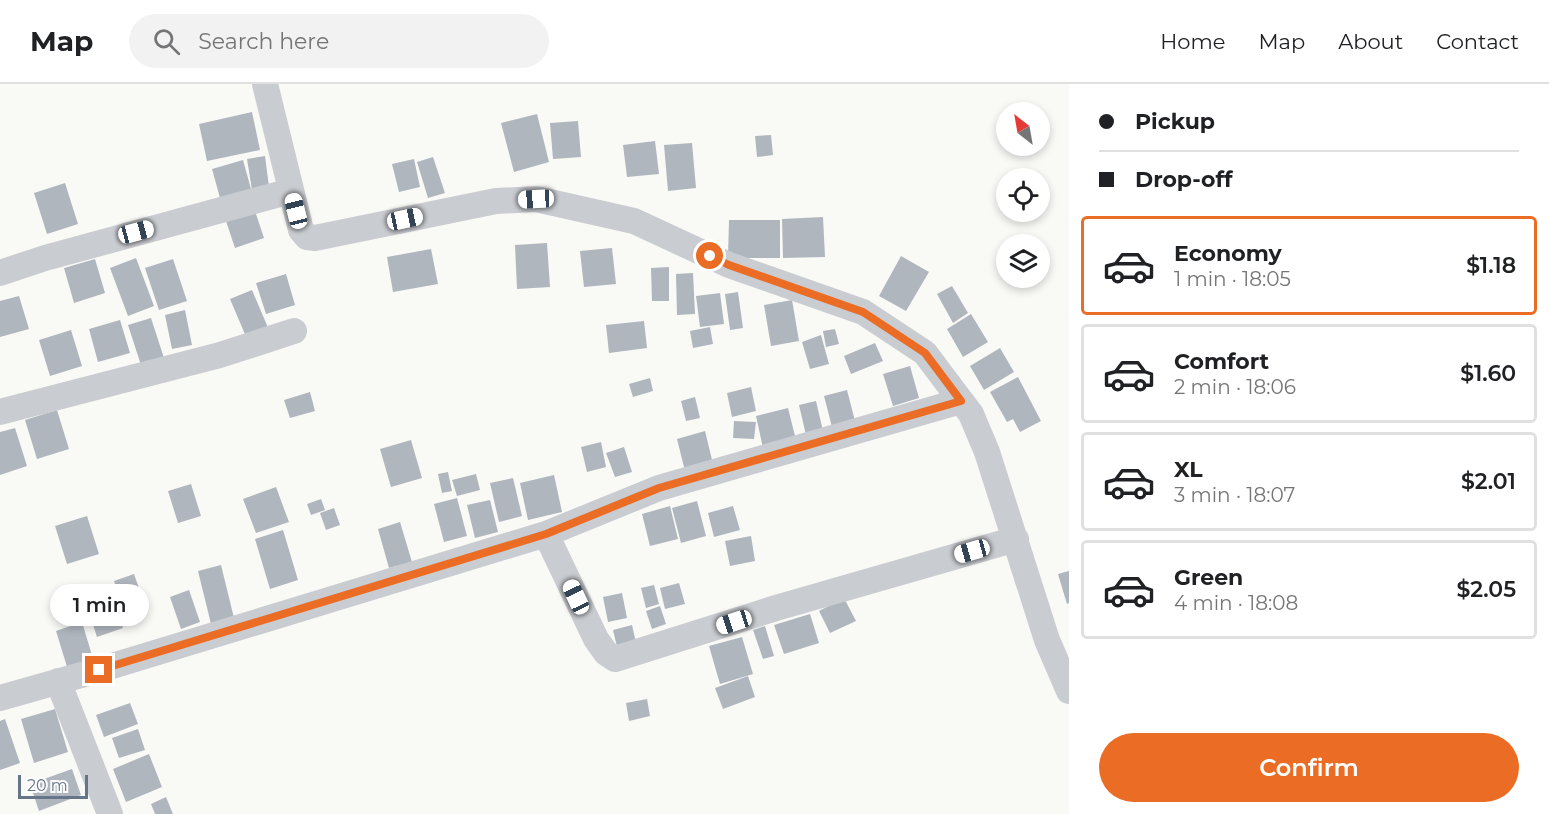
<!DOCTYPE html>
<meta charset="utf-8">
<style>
:root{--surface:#fff;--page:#f2f2f2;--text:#202124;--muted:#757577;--line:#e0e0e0;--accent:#ea6c25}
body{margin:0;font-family:Montserrat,sans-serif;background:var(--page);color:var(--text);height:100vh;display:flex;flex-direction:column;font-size:22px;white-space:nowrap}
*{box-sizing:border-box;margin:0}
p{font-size:20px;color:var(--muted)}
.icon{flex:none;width:33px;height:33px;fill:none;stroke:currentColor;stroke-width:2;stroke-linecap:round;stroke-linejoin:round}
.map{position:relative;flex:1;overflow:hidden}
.panel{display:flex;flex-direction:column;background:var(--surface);width:480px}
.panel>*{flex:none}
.hud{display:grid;align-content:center;height:132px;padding:0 30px;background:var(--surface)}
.needle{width:39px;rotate:329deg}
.buttons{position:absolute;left:996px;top:18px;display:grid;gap:12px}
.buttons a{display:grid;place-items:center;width:54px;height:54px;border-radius:50%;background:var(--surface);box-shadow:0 3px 9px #0003;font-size:30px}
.scale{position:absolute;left:18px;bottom:15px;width:70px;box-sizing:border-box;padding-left:6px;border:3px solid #677589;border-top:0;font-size:16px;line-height:21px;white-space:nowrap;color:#677589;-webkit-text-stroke:4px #fff;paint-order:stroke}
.end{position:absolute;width:27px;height:27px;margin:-14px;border:8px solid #ea6c25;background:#fff;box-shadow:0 0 0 3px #fff}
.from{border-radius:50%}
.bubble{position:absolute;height:42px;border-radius:21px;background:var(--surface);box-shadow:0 3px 9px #0003;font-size:20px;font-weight:600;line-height:42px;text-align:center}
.car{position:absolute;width:18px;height:36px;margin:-18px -9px;border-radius:8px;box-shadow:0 0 4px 2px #0007;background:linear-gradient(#fff 24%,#345 0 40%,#fff 0 76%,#345 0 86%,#fff 0)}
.hud b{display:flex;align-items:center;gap:21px;height:57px;font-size:22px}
.hud b+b{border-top:2px solid var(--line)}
.hud i{width:15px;height:15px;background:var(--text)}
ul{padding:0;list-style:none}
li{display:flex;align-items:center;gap:18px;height:99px;margin:0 12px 9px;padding:0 18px;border:3px solid var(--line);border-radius:6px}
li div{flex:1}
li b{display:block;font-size:22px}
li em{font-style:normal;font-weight:600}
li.current{border-color:var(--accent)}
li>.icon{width:54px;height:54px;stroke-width:1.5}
.primary-button{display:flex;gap:12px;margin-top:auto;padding:12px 30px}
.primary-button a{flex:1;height:69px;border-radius:36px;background:var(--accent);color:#fff;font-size:24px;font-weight:600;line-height:69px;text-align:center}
header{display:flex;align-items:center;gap:36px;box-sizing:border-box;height:84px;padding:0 30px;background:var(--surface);border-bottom:2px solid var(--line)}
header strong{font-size:28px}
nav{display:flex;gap:33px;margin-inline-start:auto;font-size:21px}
.search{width:420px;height:54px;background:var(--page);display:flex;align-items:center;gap:15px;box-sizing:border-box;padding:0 21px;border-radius:33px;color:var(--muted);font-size:22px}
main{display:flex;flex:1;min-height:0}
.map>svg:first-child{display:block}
.building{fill:#b0b6be}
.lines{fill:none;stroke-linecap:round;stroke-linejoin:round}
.street{stroke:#c9ccd0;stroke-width:26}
.route{stroke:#ea6c25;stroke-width:8}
</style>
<header>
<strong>Map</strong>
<div class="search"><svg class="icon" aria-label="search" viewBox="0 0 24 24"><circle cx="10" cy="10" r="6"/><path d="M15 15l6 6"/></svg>Search here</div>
<nav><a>Home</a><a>Map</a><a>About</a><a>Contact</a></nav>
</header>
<main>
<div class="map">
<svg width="1069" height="730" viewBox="0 0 1069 730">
<rect width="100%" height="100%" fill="#f9f9f6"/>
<path class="building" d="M 252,28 L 260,66 L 207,77 L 199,40 Z
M 537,30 L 549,78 L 514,88 L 501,39 Z
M 578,37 L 581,73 L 553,75 L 550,39 Z
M 771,51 L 773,71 L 757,73 L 755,52 Z
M 655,57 L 659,90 L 627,93 L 623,61 Z
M 692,59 L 696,104 L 668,107 L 664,61 Z
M 265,72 L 269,103 L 252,106 L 247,75 Z
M 433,73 L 445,109 L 428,114 L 417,78 Z
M 414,75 L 420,103 L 399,108 L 392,80 Z
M 243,76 L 251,105 L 220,114 L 212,85 Z
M 65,99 L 78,140 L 47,150 L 34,109 Z
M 255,127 L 264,154 L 235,164 L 226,137 Z
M 823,133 L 825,173 L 783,174 L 782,135 Z
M 729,136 L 780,136 L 780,174 L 728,174 Z
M 547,159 L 550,203 L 517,205 L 515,161 Z
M 612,164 L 616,200 L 584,203 L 580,167 Z
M 431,165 L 438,200 L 393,208 L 387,173 Z
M 901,172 L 929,188 L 906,227 L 879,212 Z
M 136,174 L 154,222 L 128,232 L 110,184 Z
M 95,175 L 105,209 L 74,219 L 64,184 Z
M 173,175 L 187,217 L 159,226 L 145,184 Z
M 669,183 L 669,217 L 652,217 L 651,184 Z
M 693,189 L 695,230 L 677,231 L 676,190 Z
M 286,190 L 295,221 L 266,230 L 256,199 Z
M 952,202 L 968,229 L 953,239 L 937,210 Z
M 252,206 L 269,246 L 247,255 L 230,215 Z
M 738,208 L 743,244 L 730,246 L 725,210 Z
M 720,209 L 724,240 L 700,243 L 696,212 Z
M 19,212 L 29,245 L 0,253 L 0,217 Z
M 792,216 L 799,257 L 771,262 L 764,221 Z
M 185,226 L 192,261 L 172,265 L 165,231 Z
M 971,230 L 988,258 L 963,273 L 947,245 Z
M 151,234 L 164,274 L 141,281 L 128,241 Z
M 120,236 L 130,269 L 98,278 L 89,245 Z
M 644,237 L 647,264 L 609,269 L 606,241 Z
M 710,243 L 713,260 L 693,264 L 690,247 Z
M 835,245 L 839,260 L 826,263 L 823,247 Z
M 71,246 L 82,282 L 50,292 L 39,256 Z
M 821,251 L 829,280 L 810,285 L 802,258 Z
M 875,259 L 883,277 L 851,290 L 844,272 Z
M 1000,264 L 1014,288 L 984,306 L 970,282 Z
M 910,282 L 919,314 L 893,322 L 883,290 Z
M 1018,293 L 1041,337 L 1020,348 L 1013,335 L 1007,338 L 990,308 Z
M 650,294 L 653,307 L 633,313 L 629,300 Z
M 751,303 L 756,327 L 732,333 L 727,309 Z
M 847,306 L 855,337 L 832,343 L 824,312 Z
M 310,308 L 315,327 L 290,334 L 284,316 Z
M 695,313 L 700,334 L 686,337 L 681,317 Z
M 816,317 L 823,347 L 806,351 L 799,321 Z
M 788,324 L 796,356 L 763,364 L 756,332 Z
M 57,326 L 69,365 L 37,375 L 25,336 Z
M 734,337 L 756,338 L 754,355 L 733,354 Z
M 15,344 L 27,382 L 0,391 L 0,348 Z
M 705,347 L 713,380 L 685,387 L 677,355 Z
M 411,356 L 422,394 L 391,403 L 380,365 Z
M 601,358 L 606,383 L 587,388 L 581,363 Z
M 624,363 L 632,388 L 615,393 L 606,369 Z
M 448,388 L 452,407 L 442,409 L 438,390 Z
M 476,390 L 480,406 L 457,412 L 452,396 Z
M 554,391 L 562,428 L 528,436 L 520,399 Z
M 513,394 L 522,432 L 499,438 L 490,399 Z
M 191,400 L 201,432 L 178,439 L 168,407 Z
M 276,403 L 289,438 L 256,449 L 243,415 Z
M 457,414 L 467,452 L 444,458 L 434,420 Z
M 321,415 L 325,426 L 311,431 L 307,420 Z
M 490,416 L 498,448 L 475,454 L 467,421 Z
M 697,417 L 706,452 L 681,459 L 672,424 Z
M 670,422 L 678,455 L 650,462 L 642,430 Z
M 733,422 L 740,446 L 714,453 L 708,429 Z
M 334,424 L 340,441 L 326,446 L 320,429 Z
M 87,432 L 99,470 L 67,480 L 55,442 Z
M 400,438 L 412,478 L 389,484 L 378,445 Z
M 283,446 L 298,496 L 270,505 L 255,455 Z
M 751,452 L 755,477 L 730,482 L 725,457 Z
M 221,481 L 234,534 L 211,540 L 198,487 Z
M 1069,487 L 1069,519 L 1067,520 L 1058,490 Z
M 134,490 L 140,507 L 120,514 L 114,497 Z
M 679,499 L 685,520 L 665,525 L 660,504 Z
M 654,501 L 659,520 L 646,524 L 641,504 Z
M 189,506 L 200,538 L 181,545 L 170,513 Z
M 622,509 L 627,534 L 608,538 L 603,513 Z
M 112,510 L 123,544 L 97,553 L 86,519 Z
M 844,514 L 856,537 L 830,549 L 819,527 Z
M 660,522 L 666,540 L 652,545 L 646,527 Z
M 810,530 L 819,559 L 784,570 L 774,541 Z
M 82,538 L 94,578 L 68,586 L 56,547 Z
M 632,541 L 637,563 L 618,567 L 613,546 Z
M 765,542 L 774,572 L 763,575 L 753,546 Z
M 742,553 L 753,590 L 720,600 L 709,562 Z
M 748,592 L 755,613 L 723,625 L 715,604 Z
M 647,615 L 650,632 L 629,637 L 626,619 Z
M 130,619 L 138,640 L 104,653 L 96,631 Z
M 55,625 L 68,668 L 34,679 L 21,635 Z
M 5,635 L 20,679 L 0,686 L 0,637 Z
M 138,645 L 145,666 L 119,674 L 112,654 Z
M 149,670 L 162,703 L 126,718 L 113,685 Z
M 72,685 L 81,711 L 39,727 L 30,700 Z
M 166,713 L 173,730 L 155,730 L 151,720 Z"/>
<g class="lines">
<path class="street" d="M 265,0 L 301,146 L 307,153 L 315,154 L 496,117 L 536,115 L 634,137 L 729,181 L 863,228 L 925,269 L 961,317
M 0,189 L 45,174 L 291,107
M 0,328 L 220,271 L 294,247
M 546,450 L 596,555 L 606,569 L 615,575 L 776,524 L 1016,455
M 58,597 L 110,730
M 0,614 L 99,586 L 546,450 L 659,404 L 961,317 L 971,330 L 987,368 L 1047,556 L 1069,607"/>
</g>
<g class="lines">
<path class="route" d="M 99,586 L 546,450 L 659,404 L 961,317 L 925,269 L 863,228 L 729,181 L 710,172"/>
</g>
</svg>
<div class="buttons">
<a><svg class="needle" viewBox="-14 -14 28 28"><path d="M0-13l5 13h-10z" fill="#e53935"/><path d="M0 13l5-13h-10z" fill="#757577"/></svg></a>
<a><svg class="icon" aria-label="locate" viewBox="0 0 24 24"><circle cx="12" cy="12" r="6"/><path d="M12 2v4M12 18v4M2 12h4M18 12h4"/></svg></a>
<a><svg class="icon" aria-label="layers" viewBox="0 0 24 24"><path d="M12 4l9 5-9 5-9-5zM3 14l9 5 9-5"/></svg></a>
</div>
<div class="scale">20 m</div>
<i class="end from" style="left:710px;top:172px"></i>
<i class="end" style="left:99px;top:586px"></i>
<div class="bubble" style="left:50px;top:500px;width:99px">1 min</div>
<i class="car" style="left:536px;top:115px;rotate:267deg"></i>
<i class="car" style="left:296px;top:127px;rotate:346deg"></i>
<i class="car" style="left:405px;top:135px;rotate:78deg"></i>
<i class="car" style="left:136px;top:148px;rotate:75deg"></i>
<i class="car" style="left:972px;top:467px;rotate:254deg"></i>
<i class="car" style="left:576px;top:513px;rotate:335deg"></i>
<i class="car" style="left:734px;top:538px;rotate:252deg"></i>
</div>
<section class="panel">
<div class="hud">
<b><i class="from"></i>Pickup</b>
<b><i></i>Drop-off</b>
</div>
<ul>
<li class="current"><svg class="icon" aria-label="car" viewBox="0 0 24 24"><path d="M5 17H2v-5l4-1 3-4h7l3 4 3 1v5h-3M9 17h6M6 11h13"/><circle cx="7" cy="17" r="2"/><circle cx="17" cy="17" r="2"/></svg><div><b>Economy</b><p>1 min · 18:05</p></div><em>$1.18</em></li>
<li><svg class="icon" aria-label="car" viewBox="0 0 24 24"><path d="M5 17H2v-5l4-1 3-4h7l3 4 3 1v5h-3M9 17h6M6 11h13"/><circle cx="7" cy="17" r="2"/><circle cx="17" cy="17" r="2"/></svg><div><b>Comfort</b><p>2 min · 18:06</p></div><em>$1.60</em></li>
<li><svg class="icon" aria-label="car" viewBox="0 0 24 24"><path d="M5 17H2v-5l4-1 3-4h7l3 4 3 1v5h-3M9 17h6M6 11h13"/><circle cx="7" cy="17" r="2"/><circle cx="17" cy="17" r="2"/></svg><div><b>XL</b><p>3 min · 18:07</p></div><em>$2.01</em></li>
<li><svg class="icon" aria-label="car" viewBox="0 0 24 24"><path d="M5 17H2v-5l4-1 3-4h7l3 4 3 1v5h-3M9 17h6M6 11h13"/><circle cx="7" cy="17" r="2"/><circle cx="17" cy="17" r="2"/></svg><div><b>Green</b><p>4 min · 18:08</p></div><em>$2.05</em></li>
</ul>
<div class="primary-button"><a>Confirm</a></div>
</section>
</main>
